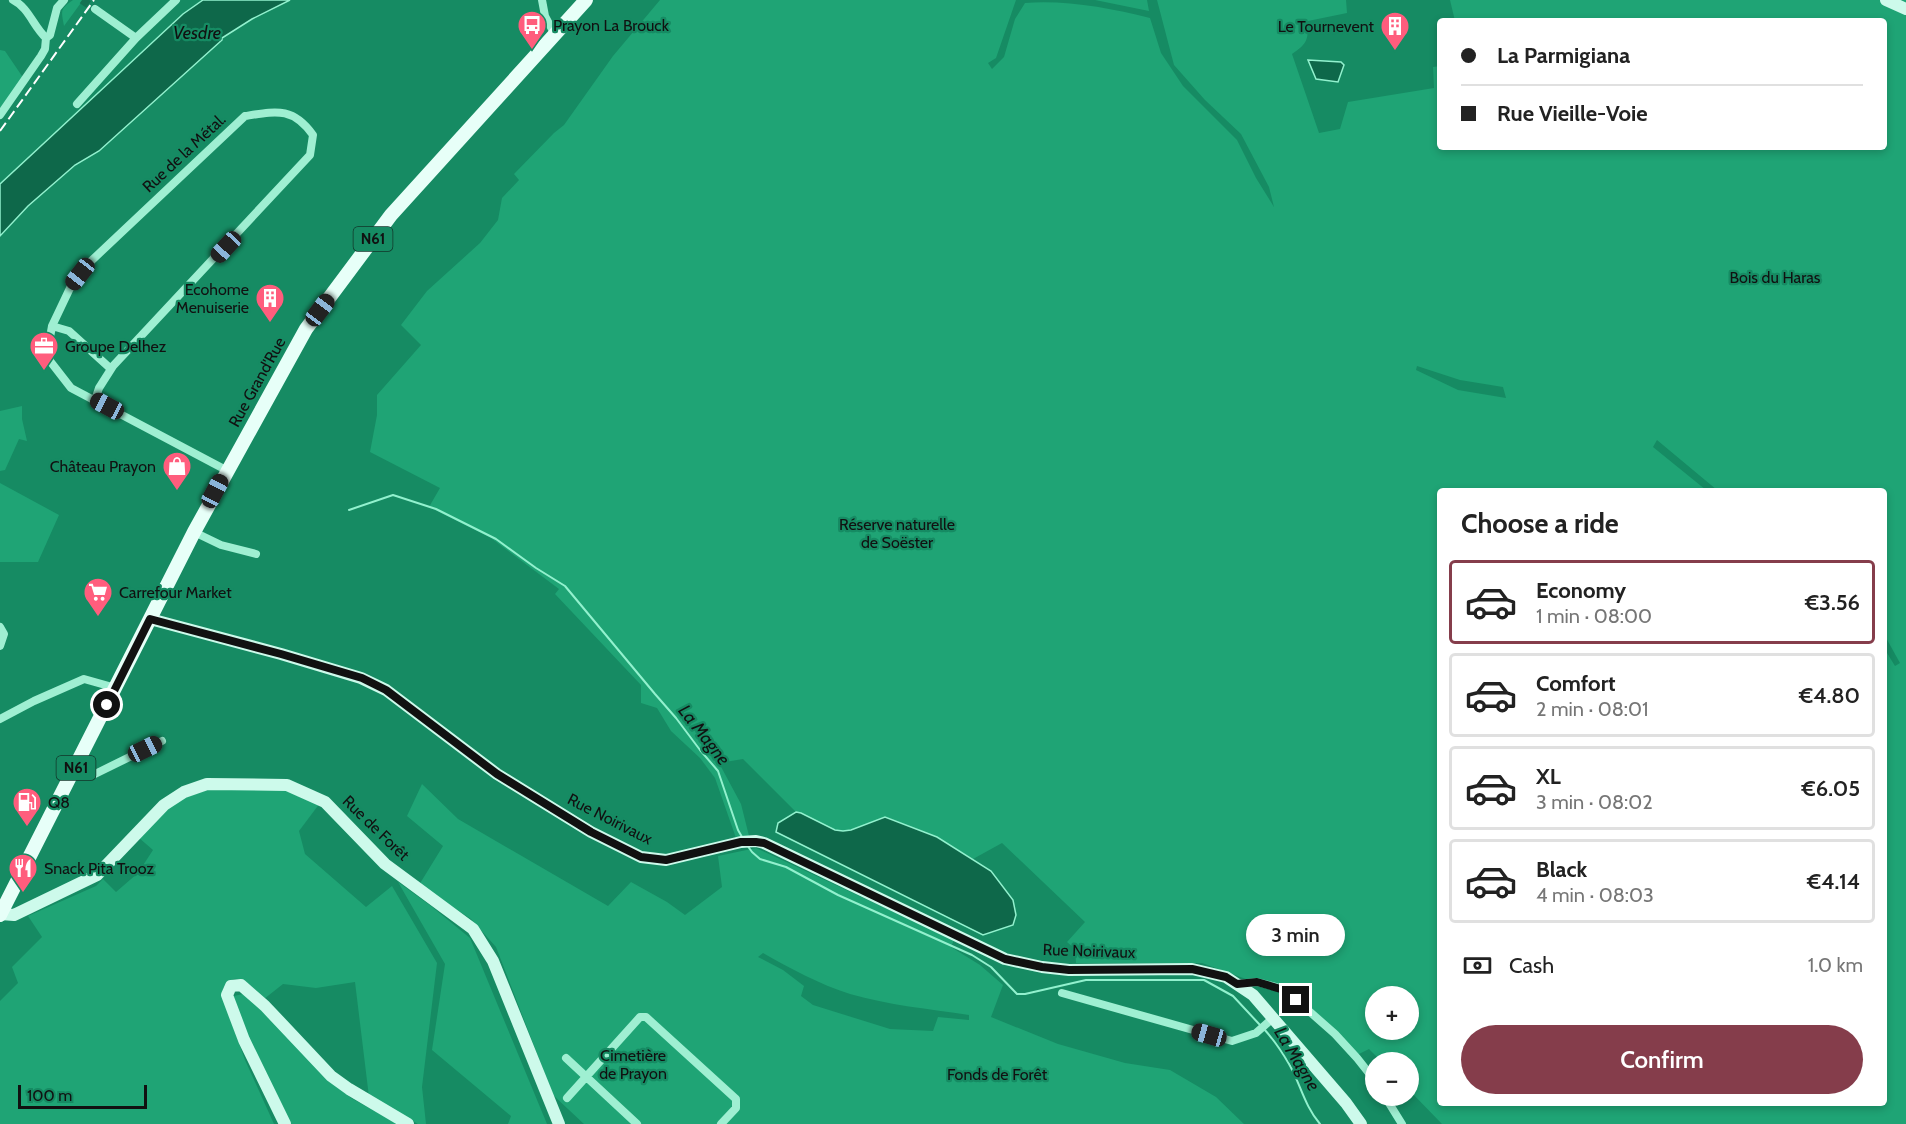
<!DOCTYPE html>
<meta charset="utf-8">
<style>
:root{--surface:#fff;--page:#f6f6f6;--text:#222;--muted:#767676;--line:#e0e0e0;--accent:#853d4b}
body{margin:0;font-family:Cabin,sans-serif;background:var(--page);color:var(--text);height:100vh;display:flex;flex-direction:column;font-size:22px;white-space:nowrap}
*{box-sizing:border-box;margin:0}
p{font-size:20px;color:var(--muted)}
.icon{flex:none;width:33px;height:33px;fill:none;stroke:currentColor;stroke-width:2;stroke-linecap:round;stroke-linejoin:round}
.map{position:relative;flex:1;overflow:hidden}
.drawer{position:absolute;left:1437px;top:488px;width:450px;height:618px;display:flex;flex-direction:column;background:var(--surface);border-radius:6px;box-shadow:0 3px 9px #0003}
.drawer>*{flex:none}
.banner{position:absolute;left:1437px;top:18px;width:450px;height:132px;border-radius:6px;box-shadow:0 3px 9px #0003;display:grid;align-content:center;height:132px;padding:0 24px;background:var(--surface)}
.tools{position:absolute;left:1365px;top:986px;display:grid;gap:12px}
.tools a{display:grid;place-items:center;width:54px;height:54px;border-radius:50%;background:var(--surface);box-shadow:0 3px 9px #0003;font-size:30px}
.scale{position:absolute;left:18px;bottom:15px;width:129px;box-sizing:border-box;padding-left:6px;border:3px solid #111;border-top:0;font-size:16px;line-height:21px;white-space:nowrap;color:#111;-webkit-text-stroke:4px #168b63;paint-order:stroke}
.end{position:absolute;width:27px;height:27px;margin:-14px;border:8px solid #111;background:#fff;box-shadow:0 0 0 3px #fff}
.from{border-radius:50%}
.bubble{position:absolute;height:42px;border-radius:21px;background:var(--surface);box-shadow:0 3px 9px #0003;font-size:20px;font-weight:600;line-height:42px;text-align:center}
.car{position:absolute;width:18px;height:36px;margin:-18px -9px;border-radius:8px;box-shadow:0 0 4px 2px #0007;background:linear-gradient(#222 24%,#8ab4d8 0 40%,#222 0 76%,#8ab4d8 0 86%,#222 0)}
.banner b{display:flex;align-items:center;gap:21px;height:57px;font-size:22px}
.banner b+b{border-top:2px solid var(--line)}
.banner i{width:15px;height:15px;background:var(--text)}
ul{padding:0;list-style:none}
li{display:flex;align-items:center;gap:18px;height:84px;margin:0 12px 9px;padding:0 12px;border:3px solid var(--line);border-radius:6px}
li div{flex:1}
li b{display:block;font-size:22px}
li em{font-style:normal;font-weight:600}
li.current{border-color:var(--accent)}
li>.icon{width:54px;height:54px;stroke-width:1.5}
h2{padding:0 24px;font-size:27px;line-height:72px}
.pay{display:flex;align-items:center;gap:15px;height:66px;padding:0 24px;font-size:22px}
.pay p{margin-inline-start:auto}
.button{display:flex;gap:12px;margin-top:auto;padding:12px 24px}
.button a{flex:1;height:69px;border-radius:36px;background:var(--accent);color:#fff;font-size:24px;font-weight:600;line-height:69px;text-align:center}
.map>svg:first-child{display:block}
.green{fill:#1fa475;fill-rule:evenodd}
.water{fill:#0e684a;stroke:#92f1ce;stroke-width:1.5}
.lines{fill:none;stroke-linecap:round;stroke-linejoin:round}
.stream{stroke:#92f1ce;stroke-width:2}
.street-tunnel{stroke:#157353;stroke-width:8;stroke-dasharray:8 4;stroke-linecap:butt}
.street{stroke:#9fefd2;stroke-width:8}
.secondary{stroke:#cdfaeb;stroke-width:12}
.primary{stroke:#e7fff8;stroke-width:14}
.rail{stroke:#fff;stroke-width:2;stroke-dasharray:10 4.5;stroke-linecap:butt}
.route{stroke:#111;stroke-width:8}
.labels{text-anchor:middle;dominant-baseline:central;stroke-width:4.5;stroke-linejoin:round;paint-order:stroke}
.shield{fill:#168b63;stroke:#12362a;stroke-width:1.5}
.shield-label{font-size:15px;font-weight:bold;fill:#111}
.poi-label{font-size:16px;fill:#111;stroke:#168b63;text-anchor:start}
.street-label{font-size:16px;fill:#111;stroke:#168b63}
.park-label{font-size:16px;fill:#111;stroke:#168b63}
.water-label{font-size:18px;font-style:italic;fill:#111;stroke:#168b63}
</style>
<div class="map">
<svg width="1906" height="1124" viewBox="0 0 1906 1124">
<rect width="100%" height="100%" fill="#168b63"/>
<path class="green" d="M 73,0 L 83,0 L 64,26 C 61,10 60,9 73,0 Z
M 660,0 L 1016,0 L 996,58 L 988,63 L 992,69 L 1004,57 L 1015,19 L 1025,3 C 1067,0 1109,8 1150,18 L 1161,53 L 1183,86 L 1237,140 L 1256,178 L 1274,207 L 1269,187 L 1241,134 L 1205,100 L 1174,65 L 1157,0 L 1346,0 L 1347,13 L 1308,21 C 1308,40 1308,43 1292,54 L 1319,133 L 1340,129 L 1348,102 L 1434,88 L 1433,67 L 1440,66 L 1440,147 L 1884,147 L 1884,21 L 1455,21 L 1450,0 L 1906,0 L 1906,1124 L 1442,1124 L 1409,1090 L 1408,1062 L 1382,1062 L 1369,1049 L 1357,1055 L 1285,987 L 1269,981 L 1246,979 L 1202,963 L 1076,963 L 1075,949 L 1067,942 L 1085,922 L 1002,843 L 973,859 L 937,837 L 885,817 L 851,830 L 843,831 L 835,830 L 801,813 L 796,812 L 743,759 L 719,763 L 741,804 L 749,836 L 736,838 L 715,778 L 700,758 L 671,731 L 657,708 L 641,703 L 641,685 L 555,594 L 559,589 L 491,538 L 429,507 L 440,488 L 370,452 L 377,415 L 377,395 L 421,345 L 401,325 L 427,291 L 480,243 L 498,220 L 502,198 L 519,180 L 514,174 L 554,133 L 564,125 L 613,56 ZM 1417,366 L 1460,380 L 1503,387 L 1506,398 L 1458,390 L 1416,370 ZM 1657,440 L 1717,490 L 1884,490 L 1884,630 L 1885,636 L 1900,663 L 1895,666 L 1884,648 L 1884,1102 L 1440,1102 L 1440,490 L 1706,490 L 1653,447 ZM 1376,996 L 1408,996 L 1408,1029 L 1376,1029 Z
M 1095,0 L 1147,0 L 1149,11 Z
M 0,50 L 5,51 L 24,79 L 0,114 Z
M 22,406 L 22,419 L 27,441 L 19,439 L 5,470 L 0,471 L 0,411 Z
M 0,483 L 59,515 L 38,562 L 0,562 Z
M 422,784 L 458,819 L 608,906 L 631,882 L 667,902 L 685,915 L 722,887 L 718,856 L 756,848 L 954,940 L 951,947 L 980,965 L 1003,985 L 991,1017 L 1058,1044 L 1125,1063 L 1170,1070 L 1216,1097 L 1244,1124 L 584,1124 L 553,1095 L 496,947 L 471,919 L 419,885 L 443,846 L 407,816 ZM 763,953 C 791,969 819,984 850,994 C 888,1005 929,1009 969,1015 L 969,1020 L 938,1017 L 933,1031 L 890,1029 L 813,1005 L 801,996 L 804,986 L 783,970 L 758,957 Z
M 211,789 L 284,790 L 320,803 L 299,831 L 305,854 L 366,907 L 392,886 L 437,963 L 422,1087 L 426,1124 L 418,1124 L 369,1097 L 355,982 L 316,988 L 283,984 L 264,999 C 255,991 240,970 227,983 C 223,987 222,991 222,996 L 245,1060 L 274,1124 L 0,1124 L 0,1001 L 18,983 L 12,967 L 42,937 L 28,916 L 96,886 L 103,879 L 116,892 L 138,873 L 153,850 L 138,837 L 166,810 L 186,797 Z
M 398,882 L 431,906 L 470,938 L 547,1124 L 508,1124 L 511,1116 L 432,1050 L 445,964 Z
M 243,994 L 256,1003 L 325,1076 L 351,1098 L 398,1124 L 287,1124 L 231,1002 L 234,996 Z"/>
<path class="water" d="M 203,0 L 290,0 L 252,19 L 222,38 L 222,40 L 99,151 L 75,165 L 28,206 L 0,236 L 0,184 L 183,14 Z
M 1308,60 L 1341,62 L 1344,65 L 1338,82 L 1316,79 Z
M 796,812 L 801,813 L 835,830 L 843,831 L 851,830 L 885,817 L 937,837 L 991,871 L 1013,900 L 1016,915 L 1013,925 L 983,935 L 776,832 L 778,823 Z"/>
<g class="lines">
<path class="stream" d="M 349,510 L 393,495 L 436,509 L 496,539 L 536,568 L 565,586 L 655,694 L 676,718 L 700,750 L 718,771 L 738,830 L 742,837
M 747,845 L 752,852 L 760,859 L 786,867 L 838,895 L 972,955 L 991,967 L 1017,994 L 1025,994 L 1086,980 L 1204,980 L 1233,996 L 1260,1025
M 1264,1029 C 1274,1040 1282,1052 1289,1064 C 1301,1085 1304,1105 1320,1124"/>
<path class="street-tunnel" d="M 82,0 L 95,9"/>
<path class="street" d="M 13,0 C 29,8 33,26 46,38
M 542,0 L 545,16 L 555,35
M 95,9 L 136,38
M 46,38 L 50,35 L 57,8 L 64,0
M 77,104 L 136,38 L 176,0
M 0,115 L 41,56 L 45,49 L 46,38
M 52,326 L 69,331 L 111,369
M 95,400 L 99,388 L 113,366 L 310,155 L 313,135 C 293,107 277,111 245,116 L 89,263 L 71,286 L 52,326 L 48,349 L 50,361 L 71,388 L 226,470
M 194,532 L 221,545 L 256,554
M 0,627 L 4,634 L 0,646
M 0,719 L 34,701 L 84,679 L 116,688
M 73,774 L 86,775 L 95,774 L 162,741
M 1237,984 L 1257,982 L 1284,989 L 1335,1034 L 1357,1058 L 1376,1082
M 1062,993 L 1232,1041 L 1256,1033 L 1273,1018
M 566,1058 L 637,1124
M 1384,1095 L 1402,1124
M 567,1098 L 640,1017 L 646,1017 L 736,1099 L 736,1108 L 721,1124"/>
<path class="secondary" d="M 1886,0 L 1906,9
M 150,619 L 281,654 L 361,678 L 386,690 L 497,774 L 591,832 L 641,857 L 666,860 L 741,842 L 756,841 L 764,843 L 1005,959 L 1042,967 L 1069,970 L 1192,969 L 1226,977 L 1253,995 L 1346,1103 L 1361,1124
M 1,914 L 14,915 L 97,875 L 164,805 L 184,792 L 207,784 L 287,785 L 325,802 L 385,864 L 473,929 L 493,961 L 559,1124
M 285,1124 L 244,1040 L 227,995 L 231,986 L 241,985 L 265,1006 L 331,1076 L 349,1089 L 408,1124"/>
<path class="primary" d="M 0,915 L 194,532 L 306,329 L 391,215 L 586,0"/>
<path class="rail" d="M 0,131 L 94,0"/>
</g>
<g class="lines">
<path class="route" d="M 107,705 L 150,619 L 281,654 L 362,678 L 386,690 L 497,774 L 591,832 L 641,857 L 666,860 L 741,842 L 756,842 L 764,843 L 1005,959 L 1042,967 L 1069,970 L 1192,969 L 1226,977 L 1237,984 L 1257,982 L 1284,990 L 1296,1000"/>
</g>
<defs>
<g id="bus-pin" transform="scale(1.5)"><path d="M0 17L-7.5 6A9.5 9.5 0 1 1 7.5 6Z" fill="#ff5d7d" stroke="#168b63"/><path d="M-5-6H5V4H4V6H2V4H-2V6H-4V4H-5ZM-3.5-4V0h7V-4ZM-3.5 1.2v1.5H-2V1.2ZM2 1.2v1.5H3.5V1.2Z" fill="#fff"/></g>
<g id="building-pin" transform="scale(1.5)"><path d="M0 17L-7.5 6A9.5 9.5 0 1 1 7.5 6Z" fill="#ff5d7d" stroke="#168b63"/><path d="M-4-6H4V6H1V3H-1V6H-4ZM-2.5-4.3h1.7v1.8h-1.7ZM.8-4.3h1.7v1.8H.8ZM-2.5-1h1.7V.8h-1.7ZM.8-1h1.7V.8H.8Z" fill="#fff"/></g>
<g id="office-pin" transform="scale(1.5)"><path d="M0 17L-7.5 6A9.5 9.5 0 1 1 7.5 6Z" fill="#ff5d7d" stroke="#168b63"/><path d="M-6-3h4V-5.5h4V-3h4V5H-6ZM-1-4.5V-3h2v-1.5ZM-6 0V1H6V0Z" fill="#fff"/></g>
<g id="shop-pin" transform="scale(1.5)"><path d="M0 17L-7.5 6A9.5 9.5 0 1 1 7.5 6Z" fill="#ff5d7d" stroke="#168b63"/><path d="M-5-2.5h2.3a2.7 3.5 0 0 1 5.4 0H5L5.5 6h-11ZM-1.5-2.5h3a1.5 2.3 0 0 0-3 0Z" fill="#fff"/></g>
<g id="supermarket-pin" transform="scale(1.5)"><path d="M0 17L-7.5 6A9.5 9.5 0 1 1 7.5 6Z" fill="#ff5d7d" stroke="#168b63"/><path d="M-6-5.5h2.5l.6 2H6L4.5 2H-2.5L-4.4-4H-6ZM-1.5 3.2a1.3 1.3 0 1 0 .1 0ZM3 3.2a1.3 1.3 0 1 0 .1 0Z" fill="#fff"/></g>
<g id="fuel-pin" transform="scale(1.5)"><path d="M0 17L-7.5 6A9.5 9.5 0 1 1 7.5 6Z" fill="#ff5d7d" stroke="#168b63"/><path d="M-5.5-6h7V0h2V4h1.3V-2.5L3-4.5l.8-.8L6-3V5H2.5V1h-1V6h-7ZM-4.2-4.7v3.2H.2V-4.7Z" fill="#fff"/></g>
<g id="restaurant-pin" transform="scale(1.5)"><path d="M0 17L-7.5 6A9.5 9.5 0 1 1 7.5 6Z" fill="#ff5d7d" stroke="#168b63"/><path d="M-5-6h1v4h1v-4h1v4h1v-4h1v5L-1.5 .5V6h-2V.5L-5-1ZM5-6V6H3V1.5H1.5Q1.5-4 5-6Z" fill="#fff"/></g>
</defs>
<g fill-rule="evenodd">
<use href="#bus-pin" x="532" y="25"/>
<use href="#building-pin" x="1395" y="26"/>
<use href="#building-pin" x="270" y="298"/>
<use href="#office-pin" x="44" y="346"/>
<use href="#shop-pin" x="177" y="466"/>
<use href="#supermarket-pin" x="98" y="592"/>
<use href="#fuel-pin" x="27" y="802"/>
<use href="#restaurant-pin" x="23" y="868"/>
</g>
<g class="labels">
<g class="shield">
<rect x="353.5" y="227" width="39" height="24" rx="4.5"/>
<rect x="56.5" y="756" width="39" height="24" rx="4.5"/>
</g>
<g class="shield-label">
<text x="373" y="239">N61</text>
<text x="76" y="768">N61</text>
</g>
<g class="poi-label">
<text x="553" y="25">Prayon La Brouck</text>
<text x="1374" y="26" text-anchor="end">Le Tournevent</text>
<text x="249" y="289" text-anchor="end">Ecohome<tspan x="249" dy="18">Menuiserie</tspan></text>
<text x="65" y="346">Groupe Delhez</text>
<text x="156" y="466" text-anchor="end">Château Prayon</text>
<text x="119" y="592">Carrefour Market</text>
<text x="48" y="802">Q8</text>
<text x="44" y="868">Snack Pita Trooz</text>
</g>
<g class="street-label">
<text transform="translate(184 153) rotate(-43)">Rue de la Métal.</text>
<text transform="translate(257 382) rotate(-61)">Rue Grand'Rue</text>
<text transform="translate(610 819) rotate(27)">Rue Noirivaux</text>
<text transform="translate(376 828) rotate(44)">Rue de Forêt</text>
<text transform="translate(1089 951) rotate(2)">Rue Noirivaux</text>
</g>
<g class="park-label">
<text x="1775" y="277">Bois du Haras</text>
<text x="897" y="524">Réserve naturelle<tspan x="897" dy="18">de Soëster</tspan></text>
<text x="633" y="1055">Cimetière<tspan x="633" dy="18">de Prayon</tspan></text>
<text x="997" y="1074">Fonds de Forêt</text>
</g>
<g class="water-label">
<text x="197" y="33">Vesdre</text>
<text transform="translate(704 735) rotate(52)">La Magne</text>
<text transform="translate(1297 1059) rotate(59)">La Magne</text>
</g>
</g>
</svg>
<div class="tools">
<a>+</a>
<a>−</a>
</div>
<div class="scale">100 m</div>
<i class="end from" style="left:107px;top:705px"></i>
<i class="end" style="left:1296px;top:1000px"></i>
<div class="bubble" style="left:1246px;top:914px;width:99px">3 min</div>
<i class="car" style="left:226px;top:247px;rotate:223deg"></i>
<i class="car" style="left:80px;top:274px;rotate:218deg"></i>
<i class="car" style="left:320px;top:310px;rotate:37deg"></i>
<i class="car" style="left:107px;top:406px;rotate:298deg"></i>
<i class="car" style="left:215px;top:491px;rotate:28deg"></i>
<i class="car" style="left:145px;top:749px;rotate:64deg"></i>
<i class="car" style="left:1209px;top:1035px;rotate:286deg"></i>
<div class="banner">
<b><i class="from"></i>La Parmigiana</b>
<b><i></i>Rue Vieille-Voie</b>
</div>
<section class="drawer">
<h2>Choose a ride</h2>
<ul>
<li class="current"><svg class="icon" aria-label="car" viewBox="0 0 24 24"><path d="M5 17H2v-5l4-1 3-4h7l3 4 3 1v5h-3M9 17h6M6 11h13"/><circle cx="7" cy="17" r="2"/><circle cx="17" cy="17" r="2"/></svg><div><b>Economy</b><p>1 min · 08:00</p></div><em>€3.56</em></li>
<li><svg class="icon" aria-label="car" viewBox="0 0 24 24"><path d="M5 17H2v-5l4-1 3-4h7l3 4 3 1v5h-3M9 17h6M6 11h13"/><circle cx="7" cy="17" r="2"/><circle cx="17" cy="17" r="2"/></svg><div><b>Comfort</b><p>2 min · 08:01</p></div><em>€4.80</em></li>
<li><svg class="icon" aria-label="car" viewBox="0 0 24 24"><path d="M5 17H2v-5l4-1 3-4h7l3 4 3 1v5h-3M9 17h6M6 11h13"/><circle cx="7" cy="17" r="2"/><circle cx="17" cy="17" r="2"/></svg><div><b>XL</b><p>3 min · 08:02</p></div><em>€6.05</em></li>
<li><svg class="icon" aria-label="car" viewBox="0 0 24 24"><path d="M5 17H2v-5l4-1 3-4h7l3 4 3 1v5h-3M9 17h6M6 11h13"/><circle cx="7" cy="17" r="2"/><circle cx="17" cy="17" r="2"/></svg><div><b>Black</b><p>4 min · 08:03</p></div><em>€4.14</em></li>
</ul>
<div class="pay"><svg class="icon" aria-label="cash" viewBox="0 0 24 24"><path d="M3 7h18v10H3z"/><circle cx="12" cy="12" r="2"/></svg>Cash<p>1.0 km</p></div>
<div class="button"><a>Confirm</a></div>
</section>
</div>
